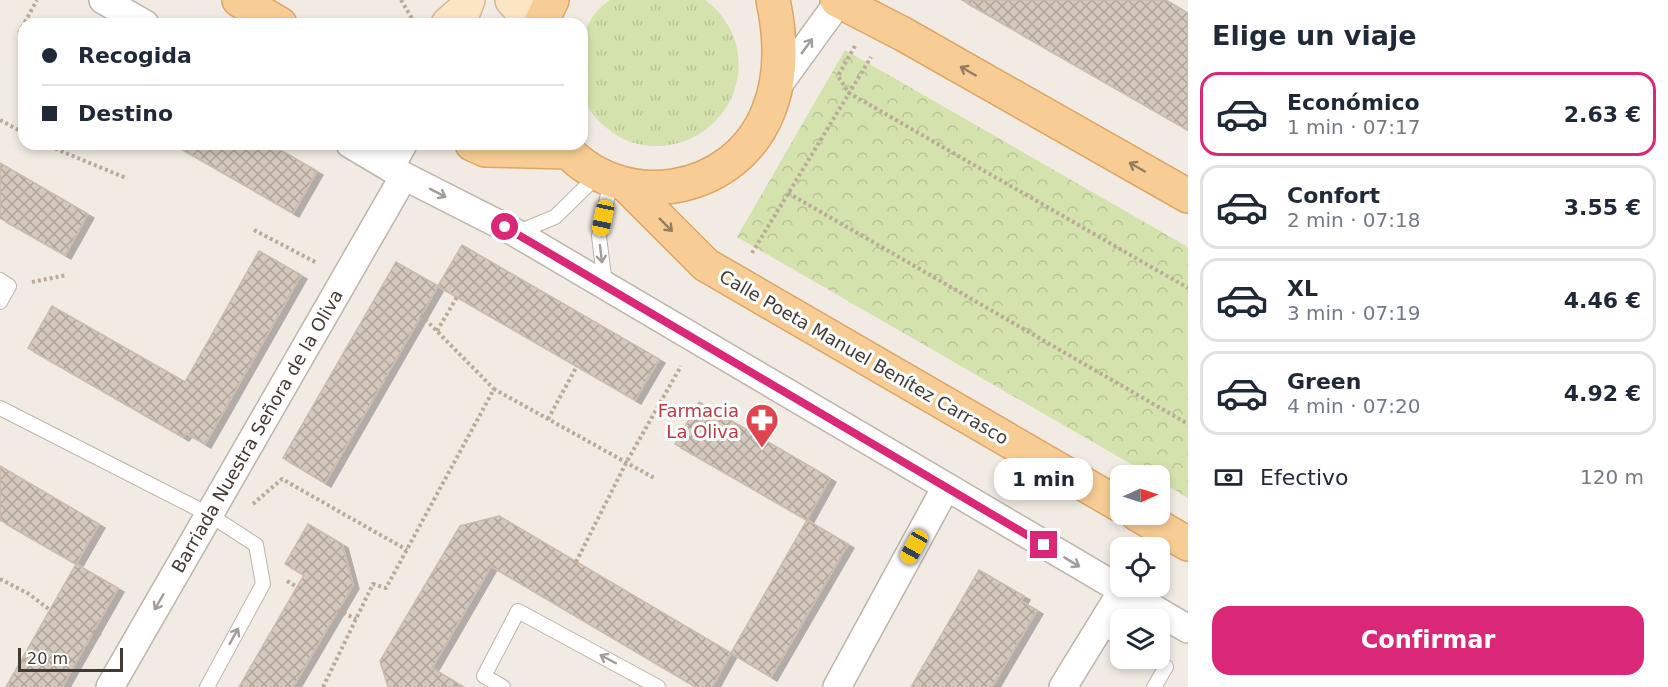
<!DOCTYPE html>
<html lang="es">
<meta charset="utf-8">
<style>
:root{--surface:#fff;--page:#f6f6f7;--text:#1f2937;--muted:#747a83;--line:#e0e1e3;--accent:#db2777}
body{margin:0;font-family:"DejaVu Sans",sans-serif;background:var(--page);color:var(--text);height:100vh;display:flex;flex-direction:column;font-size:22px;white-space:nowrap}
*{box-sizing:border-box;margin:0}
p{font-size:20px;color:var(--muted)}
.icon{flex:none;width:33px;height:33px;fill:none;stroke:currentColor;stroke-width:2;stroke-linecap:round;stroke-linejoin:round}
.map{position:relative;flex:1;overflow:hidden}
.details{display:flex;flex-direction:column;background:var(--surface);width:480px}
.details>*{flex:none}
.banner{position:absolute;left:18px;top:18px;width:570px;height:132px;border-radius:18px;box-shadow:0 3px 9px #0003;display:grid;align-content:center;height:132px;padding:0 24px;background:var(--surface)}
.needle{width:39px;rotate:87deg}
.buttons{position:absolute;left:1110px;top:465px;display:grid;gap:12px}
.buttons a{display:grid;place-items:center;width:60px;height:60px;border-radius:12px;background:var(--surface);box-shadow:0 3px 9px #0003;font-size:30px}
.scale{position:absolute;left:18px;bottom:15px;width:105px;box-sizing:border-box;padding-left:6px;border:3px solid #423b34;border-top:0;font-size:16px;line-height:21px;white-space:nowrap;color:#423b34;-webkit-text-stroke:4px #fff;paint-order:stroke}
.end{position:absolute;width:27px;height:27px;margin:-14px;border:8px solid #db2777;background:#fff;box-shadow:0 0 0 3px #fff}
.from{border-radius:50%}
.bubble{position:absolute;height:42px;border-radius:18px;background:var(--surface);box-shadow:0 3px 9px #0003;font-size:20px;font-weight:700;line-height:42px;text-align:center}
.car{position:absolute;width:18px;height:36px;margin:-18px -9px;border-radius:8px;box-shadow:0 0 4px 2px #0007;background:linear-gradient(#f5c518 24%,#345 0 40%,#f5c518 0 76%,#345 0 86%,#f5c518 0)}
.banner b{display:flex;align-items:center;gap:21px;height:57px;font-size:22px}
.banner b+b{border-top:2px solid var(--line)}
.banner i{width:15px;height:15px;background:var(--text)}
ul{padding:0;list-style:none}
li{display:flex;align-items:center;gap:18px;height:84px;margin:0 12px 9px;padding:0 12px;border:3px solid var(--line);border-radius:18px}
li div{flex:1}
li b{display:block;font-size:22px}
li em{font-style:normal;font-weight:700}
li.on{border-color:var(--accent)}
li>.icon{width:54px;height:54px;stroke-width:1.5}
h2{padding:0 24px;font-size:27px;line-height:72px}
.pay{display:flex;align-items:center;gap:15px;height:66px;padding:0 24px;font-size:22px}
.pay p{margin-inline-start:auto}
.button{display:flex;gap:12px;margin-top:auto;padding:12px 24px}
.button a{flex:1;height:69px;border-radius:18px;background:var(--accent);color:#fff;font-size:24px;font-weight:700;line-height:69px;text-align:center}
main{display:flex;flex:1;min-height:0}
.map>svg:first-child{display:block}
.grass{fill:url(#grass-tufts)}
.park{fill:url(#park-crowns)}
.building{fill:url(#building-cross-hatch);stroke:#ccbbad;stroke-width:1.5;filter:url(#shadow)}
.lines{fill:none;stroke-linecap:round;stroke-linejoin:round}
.service-casing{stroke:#beb4aa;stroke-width:16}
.minor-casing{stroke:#beb4aa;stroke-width:30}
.secondary-casing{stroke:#d2b998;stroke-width:36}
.primary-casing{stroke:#dca666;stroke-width:36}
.path{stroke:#bcaa99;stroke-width:4;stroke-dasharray:3 3;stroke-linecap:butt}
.service{stroke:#fff;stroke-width:14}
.minor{stroke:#fff;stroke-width:27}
.secondary{stroke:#fbe5c3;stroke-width:33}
.primary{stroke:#f8cd95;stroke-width:33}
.oneway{stroke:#a09d9a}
.oneway2{stroke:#947d60}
.route{stroke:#db2777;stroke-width:8}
.labels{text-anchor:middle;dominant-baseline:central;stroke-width:6;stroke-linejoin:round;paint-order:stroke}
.street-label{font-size:18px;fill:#423b34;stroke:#fff}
.health-label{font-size:18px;fill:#be3a42;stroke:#fff;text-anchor:end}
</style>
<main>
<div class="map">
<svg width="1188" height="687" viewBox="0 0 1188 687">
<defs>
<pattern id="grass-tufts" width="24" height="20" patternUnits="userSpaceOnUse" patternTransform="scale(1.5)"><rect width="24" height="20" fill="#d4e3ae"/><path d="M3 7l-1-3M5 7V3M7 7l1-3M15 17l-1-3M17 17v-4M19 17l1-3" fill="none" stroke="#b7c496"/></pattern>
<pattern id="park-crowns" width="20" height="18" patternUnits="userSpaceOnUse" patternTransform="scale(1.5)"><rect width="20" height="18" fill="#d4e3ae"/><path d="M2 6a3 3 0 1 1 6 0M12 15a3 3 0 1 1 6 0" fill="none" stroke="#b7c496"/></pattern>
<pattern id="building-cross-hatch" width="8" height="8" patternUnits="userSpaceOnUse" patternTransform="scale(1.5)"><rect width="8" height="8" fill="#d5c8bd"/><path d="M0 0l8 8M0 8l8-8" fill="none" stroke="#aea49a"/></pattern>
<filter id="shadow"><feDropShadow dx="6" dy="4" stdDeviation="0" flood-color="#0004"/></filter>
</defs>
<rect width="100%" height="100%" fill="#f1ebe4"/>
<path class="grass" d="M 610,0 L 705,0 C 770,48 734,146 655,146 C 640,146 624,141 612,132 C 598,122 587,110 582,93 C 582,56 575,24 610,0 Z"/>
<path class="park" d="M 845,50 L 1188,247 L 1188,498 L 1160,481 L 1160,476 L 1150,475 L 737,237 Z"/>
<path class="building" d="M 962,0 L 1166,0 L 1188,13 L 1188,130 Z
M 173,144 L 270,144 L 317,171 L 293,213 Z
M 0,163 L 88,214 L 65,255 L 0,218 Z
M 462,245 L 659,359 L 635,400 L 438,286 L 325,483 L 283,458 L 396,262 L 438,286 Z
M 259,251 L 301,275 L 205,444 L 186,433 L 183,437 L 28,348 L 52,306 L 185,382 Z
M 699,402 L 830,478 L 807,520 L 675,444 Z
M 0,466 L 99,524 L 76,564 L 0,520 Z
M 499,516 L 731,653 L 712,687 L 696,687 L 491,566 L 432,668 L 464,687 L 388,687 L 380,661 L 460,526 Z
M 807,520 L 848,544 L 771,677 L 731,653 Z
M 308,524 L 342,544 L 353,585 L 293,687 L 239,687 L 304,575 L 285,564 Z
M 76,564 L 118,588 L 62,687 L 6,687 Z
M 979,570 L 1024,596 L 1021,601 L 1037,610 L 992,687 L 911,687 Z"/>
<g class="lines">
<g class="service-casing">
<path id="service" d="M 516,233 L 555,217 L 598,175
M 0,280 L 9,286 L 0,302
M 605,285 L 599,236 L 611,180
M 0,408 L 210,515 L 256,545 L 263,584 L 207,687
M 1100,626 L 1120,639
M 1152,658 L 1166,667 L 1154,687
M 503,687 L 484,676 L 518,611 L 658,687"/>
</g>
<g class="minor-casing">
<path id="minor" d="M 103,0 L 145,24
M 774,91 L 840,0
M 350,144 L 404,176 L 516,233 L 1188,629
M 390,168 L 403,144
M 110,687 L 404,176
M 837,687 L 946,487
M 1063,687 L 1122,591"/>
</g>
<g class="secondary-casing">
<path id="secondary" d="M 512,0 L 534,24
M 448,24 L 464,10 L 468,0"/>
</g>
<g class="primary-casing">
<path id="primary" d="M 239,0 L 280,24
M 837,0 L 903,34 L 1188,196
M 540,24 L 552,0
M 472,144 L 485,150 L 568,152
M 561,144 C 619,214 734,197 768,112 C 783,76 781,37 773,0
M 626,185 L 706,265 L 1120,505
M 1137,514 L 1188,544"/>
</g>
<path class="path" d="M 401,0 L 413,20
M 19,33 L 37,0
M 855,46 L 838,76 L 849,93 L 1188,288
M 0,120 L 24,133
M 44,144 L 126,178
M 788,193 L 1188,424
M 254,230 L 317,263
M 752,253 L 871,57
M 32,282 L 67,275
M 421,315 L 494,389
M 437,331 L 457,297
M 548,419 L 577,366
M 253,504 L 282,479 L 407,550
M 576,562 L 626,463 L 681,366
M 0,579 L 29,594 L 50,610
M 287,581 L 297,587
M 338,610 L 356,619
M 93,631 L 103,637
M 323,687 L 373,584 L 386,588 L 494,389 L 656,479"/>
<use href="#service" class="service"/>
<use href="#minor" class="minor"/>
<use href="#secondary" class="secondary"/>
<use href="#primary" class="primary"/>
</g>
<defs><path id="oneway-shaft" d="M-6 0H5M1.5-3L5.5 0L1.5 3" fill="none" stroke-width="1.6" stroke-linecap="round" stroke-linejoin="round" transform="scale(1.5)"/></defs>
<g class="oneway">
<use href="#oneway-shaft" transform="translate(807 46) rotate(-54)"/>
<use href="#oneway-shaft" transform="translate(438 193) rotate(27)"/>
<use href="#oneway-shaft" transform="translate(601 254) rotate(83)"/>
<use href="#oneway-shaft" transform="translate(1072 562) rotate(31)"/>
<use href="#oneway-shaft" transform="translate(159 602) rotate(120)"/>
<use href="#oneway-shaft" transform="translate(234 636) rotate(-61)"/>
<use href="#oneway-shaft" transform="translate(608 659) rotate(-152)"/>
</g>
<g class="oneway2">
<use href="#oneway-shaft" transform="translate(968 71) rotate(-150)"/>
<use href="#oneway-shaft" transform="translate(1137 167) rotate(-150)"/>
<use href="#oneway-shaft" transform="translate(666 225) rotate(45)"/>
</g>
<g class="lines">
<path class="route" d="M 505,227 L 1044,545"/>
</g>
<defs>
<g id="pharmacy-pin" transform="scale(1.725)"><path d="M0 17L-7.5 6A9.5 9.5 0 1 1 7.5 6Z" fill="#e0444e" stroke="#fff"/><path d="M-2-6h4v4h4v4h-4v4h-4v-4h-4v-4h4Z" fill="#fff"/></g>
</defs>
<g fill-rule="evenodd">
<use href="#pharmacy-pin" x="762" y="420"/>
</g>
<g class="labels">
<g class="street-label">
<text transform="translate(864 357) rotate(30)">Calle Poeta Manuel Benítez Carrasco</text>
<text transform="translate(257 431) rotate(-60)">Barriada Nuestra Señora de la Oliva</text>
</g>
<g class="health-label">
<text x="739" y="410">Farmacia<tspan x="739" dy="21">La Oliva</tspan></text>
</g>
</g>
</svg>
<div class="buttons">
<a><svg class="needle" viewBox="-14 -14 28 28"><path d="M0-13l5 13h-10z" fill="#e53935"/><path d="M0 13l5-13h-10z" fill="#747a83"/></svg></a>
<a><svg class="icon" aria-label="locate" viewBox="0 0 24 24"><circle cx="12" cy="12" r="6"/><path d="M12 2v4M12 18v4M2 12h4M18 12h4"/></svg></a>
<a><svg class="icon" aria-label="layers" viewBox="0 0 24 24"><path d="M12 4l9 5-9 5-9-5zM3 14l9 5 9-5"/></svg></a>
</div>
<div class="scale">20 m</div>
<i class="end from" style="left:505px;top:227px"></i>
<i class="end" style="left:1044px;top:545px"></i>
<div class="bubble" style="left:994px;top:458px;width:99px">1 min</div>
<i class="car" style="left:603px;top:218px;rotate:192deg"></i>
<i class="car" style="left:914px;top:547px;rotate:209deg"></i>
<div class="banner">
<b><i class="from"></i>Recogida</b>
<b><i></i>Destino</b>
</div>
</div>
<section class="details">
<h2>Elige un viaje</h2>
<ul>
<li class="on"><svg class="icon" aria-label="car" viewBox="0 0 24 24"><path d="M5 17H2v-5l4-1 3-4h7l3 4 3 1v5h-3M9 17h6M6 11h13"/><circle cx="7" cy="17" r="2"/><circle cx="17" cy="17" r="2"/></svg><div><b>Económico</b><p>1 min · 07:17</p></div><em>2.63 €</em></li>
<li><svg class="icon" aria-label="car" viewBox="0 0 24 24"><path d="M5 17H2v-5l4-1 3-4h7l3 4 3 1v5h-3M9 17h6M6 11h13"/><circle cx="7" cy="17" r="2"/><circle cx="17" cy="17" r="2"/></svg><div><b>Confort</b><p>2 min · 07:18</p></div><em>3.55 €</em></li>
<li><svg class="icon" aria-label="car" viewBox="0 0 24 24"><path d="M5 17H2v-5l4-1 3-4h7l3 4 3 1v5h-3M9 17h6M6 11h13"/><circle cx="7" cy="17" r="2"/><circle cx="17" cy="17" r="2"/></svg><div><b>XL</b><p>3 min · 07:19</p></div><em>4.46 €</em></li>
<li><svg class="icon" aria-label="car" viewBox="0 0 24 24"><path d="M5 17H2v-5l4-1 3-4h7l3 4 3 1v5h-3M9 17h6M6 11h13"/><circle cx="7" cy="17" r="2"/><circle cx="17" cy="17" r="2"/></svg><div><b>Green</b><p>4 min · 07:20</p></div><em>4.92 €</em></li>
</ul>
<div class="pay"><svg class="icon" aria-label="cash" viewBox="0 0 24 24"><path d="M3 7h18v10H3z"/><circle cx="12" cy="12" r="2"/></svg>Efectivo<p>120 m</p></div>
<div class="button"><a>Confirmar</a></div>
</section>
</main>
